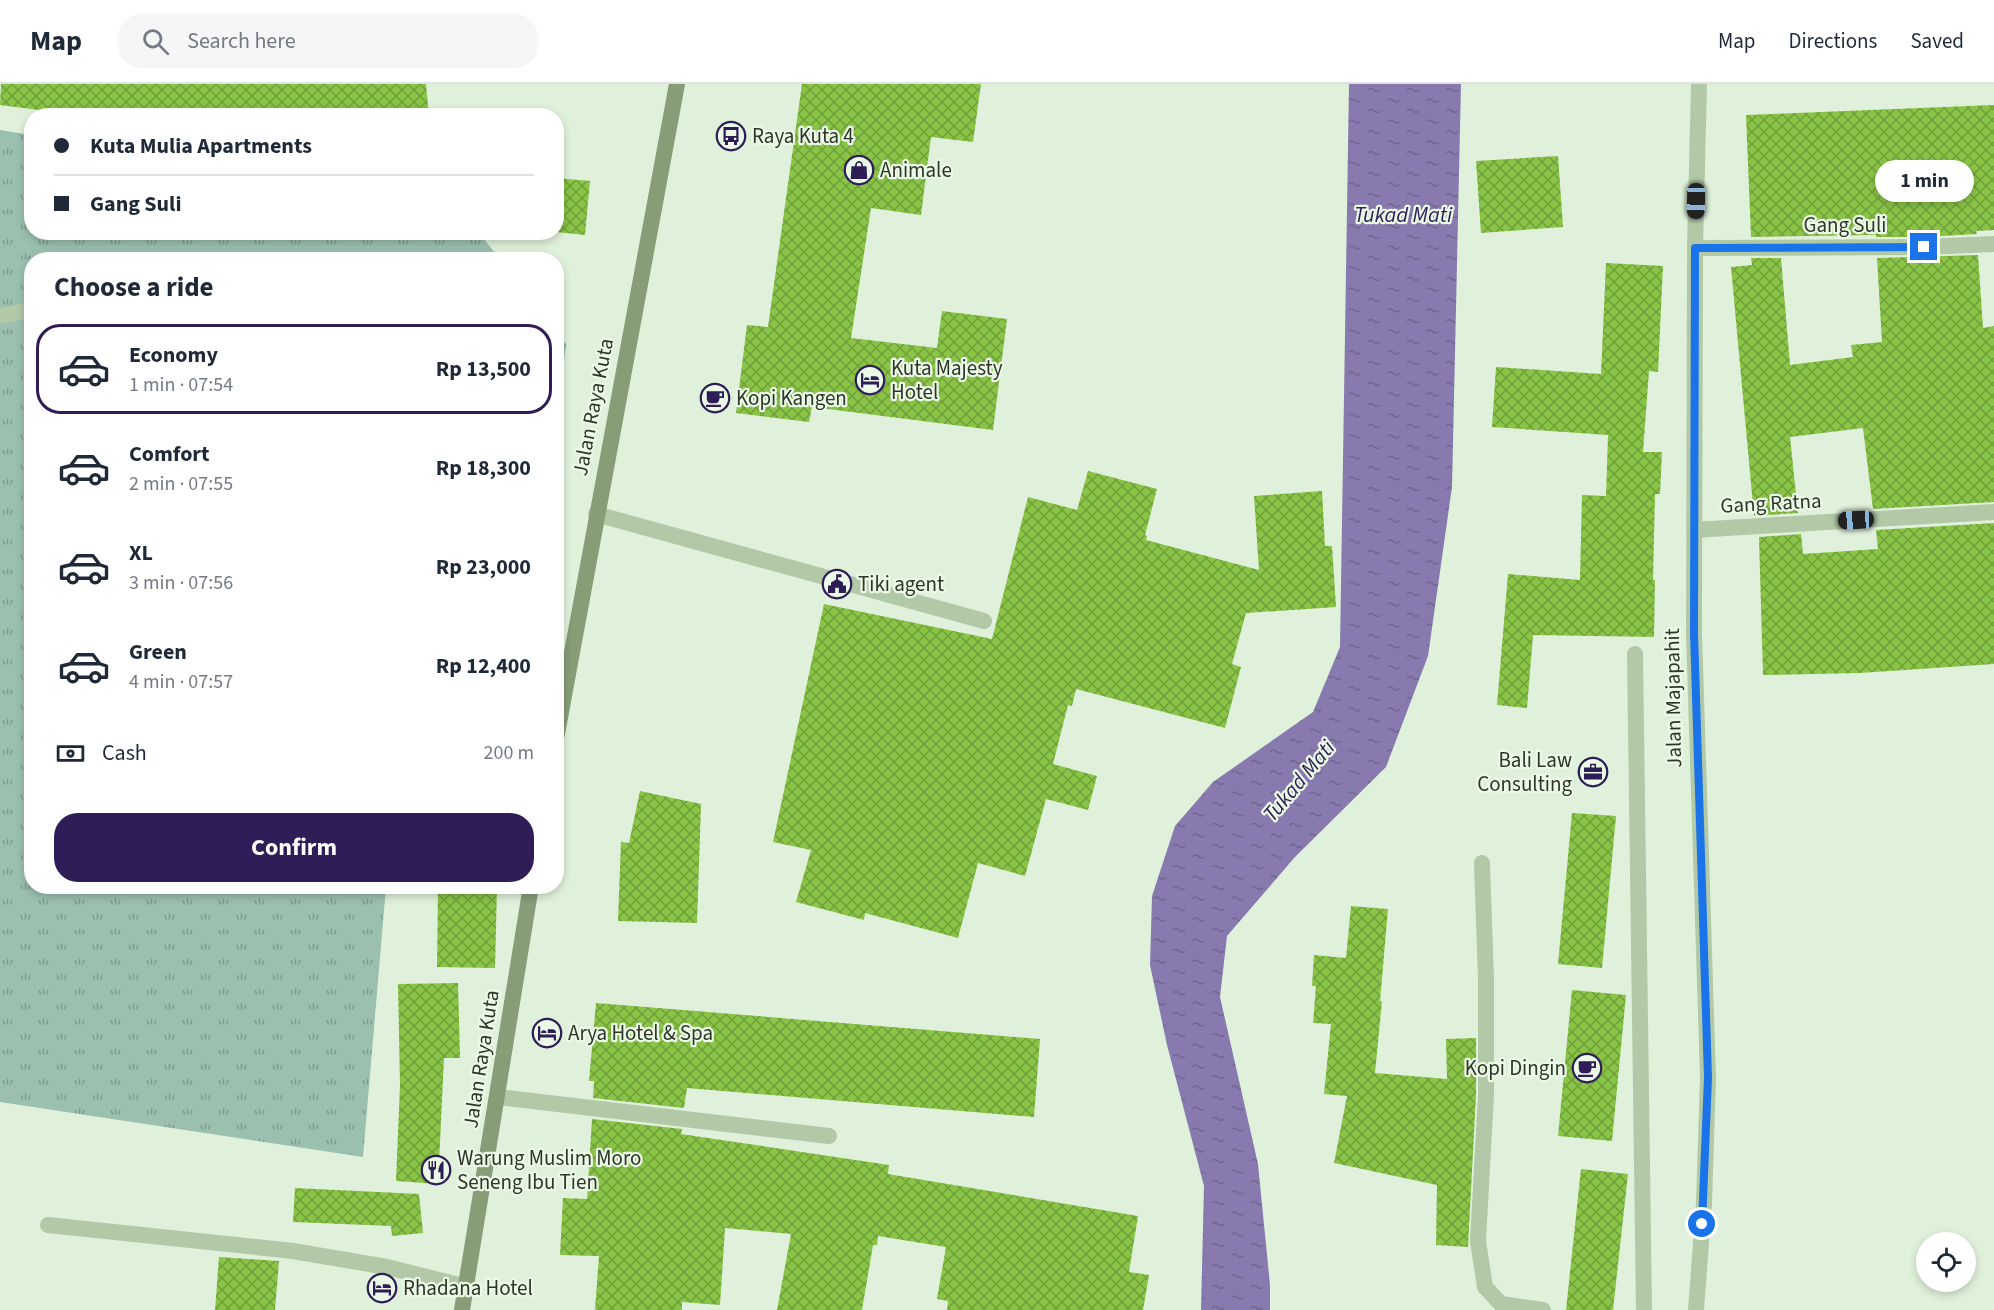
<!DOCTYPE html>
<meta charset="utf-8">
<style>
:root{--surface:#fff;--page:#f6f6f7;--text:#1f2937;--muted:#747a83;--line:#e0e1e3;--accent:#2e1d57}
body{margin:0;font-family:"Source Sans 3",sans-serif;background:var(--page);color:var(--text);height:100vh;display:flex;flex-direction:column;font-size:22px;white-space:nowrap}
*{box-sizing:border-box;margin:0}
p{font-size:20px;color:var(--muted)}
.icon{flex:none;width:33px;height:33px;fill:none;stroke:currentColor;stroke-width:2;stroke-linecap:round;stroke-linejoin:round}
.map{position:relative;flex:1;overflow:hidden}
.panel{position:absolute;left:24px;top:168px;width:540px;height:642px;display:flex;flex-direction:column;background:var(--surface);border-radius:24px;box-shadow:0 3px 9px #0003}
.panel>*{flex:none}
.guide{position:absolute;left:24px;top:24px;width:540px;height:132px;border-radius:24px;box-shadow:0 3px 9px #0003;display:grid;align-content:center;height:132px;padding:0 30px;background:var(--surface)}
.buttons{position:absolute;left:1916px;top:1148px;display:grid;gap:12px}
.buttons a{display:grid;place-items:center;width:60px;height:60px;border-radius:50%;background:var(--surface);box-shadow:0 3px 9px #0003;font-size:30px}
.end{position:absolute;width:27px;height:27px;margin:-14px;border:8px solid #1a73e8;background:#fff;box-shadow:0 0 0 3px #fff}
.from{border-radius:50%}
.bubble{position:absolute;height:42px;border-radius:21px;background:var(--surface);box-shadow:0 3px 9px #0003;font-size:20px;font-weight:700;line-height:42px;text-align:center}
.car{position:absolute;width:18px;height:36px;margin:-18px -9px;border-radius:8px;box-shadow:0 0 4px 2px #0007;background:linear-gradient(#222 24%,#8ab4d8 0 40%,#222 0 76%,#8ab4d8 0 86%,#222 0)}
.guide b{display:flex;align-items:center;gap:21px;height:57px;font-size:22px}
.guide b+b{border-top:2px solid var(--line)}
.guide i{width:15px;height:15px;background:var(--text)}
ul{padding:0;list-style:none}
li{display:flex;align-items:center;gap:18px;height:90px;margin:0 12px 9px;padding:0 18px;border:3px solid transparent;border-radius:24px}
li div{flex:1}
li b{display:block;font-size:22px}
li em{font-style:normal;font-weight:700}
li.selected{border-color:var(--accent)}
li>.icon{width:54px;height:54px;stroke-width:1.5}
h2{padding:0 30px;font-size:27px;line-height:72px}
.pay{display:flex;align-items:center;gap:15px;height:66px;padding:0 30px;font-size:22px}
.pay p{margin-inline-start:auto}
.primary-button{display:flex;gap:12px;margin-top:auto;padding:12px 30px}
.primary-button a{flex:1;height:69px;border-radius:24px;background:var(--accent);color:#fff;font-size:24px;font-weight:700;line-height:69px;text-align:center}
header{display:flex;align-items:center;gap:36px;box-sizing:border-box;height:84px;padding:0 30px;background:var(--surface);border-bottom:2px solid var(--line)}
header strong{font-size:28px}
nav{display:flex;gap:33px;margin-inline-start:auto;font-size:21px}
.search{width:420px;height:54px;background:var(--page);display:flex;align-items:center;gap:15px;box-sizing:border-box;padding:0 21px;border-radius:24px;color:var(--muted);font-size:22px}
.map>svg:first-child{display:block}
.grass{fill:url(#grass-tufts)}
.water{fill:url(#water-ripples)}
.building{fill:url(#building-cross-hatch)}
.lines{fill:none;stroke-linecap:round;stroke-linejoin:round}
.service{stroke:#b2c9a7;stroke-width:16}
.minor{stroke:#b2c9a7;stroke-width:16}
.tertiary{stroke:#b2c9a7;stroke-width:16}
.secondary{stroke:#879d78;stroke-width:16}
.route{stroke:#1a73e8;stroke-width:8}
.labels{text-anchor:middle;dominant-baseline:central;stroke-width:4.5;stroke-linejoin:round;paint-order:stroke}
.poi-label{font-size:21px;fill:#2e3627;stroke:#ebf9e7;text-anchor:start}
.street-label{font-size:21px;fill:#2e3627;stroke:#ebf9e7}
.water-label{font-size:22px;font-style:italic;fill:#2e1d57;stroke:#ebf9e7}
</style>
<header>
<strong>Map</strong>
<div class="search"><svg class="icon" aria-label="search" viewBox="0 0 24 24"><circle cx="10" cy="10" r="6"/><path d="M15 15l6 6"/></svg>Search here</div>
<nav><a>Map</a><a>Directions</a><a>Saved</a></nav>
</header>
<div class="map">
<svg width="1994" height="1226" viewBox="0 0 1994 1226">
<defs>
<pattern id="grass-tufts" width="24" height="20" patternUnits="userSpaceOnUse" patternTransform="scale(1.5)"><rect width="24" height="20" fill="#9bc0b0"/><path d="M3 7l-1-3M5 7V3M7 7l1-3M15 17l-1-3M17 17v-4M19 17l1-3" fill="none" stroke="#7f9d8f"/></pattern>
<pattern id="water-ripples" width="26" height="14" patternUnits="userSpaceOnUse" patternTransform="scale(1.5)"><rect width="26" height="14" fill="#887aae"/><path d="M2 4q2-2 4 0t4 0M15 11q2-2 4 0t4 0" fill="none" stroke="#70658e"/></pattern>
<pattern id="building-cross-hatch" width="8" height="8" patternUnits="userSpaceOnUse" patternTransform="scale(1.5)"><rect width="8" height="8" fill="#89c446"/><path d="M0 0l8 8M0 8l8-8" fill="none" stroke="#70a03a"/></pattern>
</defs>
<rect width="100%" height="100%" fill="#e0f1db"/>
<path class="grass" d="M 0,46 L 31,51 L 32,148 L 479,149 L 500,175 L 32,176 L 32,802 L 386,803 L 363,1073 L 0,1018 Z
M 557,247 L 566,260 L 557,341 L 556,247 Z"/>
<path class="water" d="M 1349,0 L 1461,0 L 1452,403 L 1428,572 L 1386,683 L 1295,773 L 1227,852 L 1220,913 L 1258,1080 L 1270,1201 L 1270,1226 L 1201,1226 L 1204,1102 L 1167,961 L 1150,881 L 1152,812 L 1175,742 L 1213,698 L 1313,628 L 1340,563 Z"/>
<path class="building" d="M 1,0 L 426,0 L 429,32 L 86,32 L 0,21 Z
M 802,0 L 981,0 L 973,58 L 931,53 L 921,131 L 871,124 L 851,254 L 937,264 L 942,227 L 1007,235 L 993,346 L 812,323 L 809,338 L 736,329 L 747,241 L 768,243 Z
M 1994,21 L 1994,146 L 1976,147 L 1977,150 L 1924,153 L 1876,153 L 1876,151 L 1751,153 L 1746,31 Z
M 1558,72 L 1563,143 L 1481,149 L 1476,77 Z
M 556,94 L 590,97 L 585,151 L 556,148 Z
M 1978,171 L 1983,244 L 1994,242 L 1994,418 L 1873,425 L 1863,344 L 1790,353 L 1798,429 L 1754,432 L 1731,183 L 1752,181 L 1751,174 L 1781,174 L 1790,281 L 1853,273 L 1851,261 L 1882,258 L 1877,174 Z
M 1606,179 L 1663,182 L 1658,288 L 1649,287 L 1643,368 L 1662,368 L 1660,410 L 1655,410 L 1653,496 L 1655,496 L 1654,553 L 1533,551 L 1527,624 L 1497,621 L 1508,490 L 1580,496 L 1582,411 L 1606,412 L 1608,351 L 1492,343 L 1496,283 L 1601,290 Z
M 1088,387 L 1157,405 L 1145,451 L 1147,452 L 1146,456 L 1259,486 L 1254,412 L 1322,407 L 1325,462 L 1332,462 L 1336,523 L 1246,529 L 1232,580 L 1241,583 L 1225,644 L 1076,605 L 1072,622 L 1068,621 L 1053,680 L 1097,692 L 1088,726 L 1046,715 L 1025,792 L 978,779 L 958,854 L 865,829 L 864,836 L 796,818 L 811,766 L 773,758 L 824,520 L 992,555 L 1028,413 L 1077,426 Z
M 1994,439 L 1994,580 L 1860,589 L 1763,591 L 1759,453 L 1801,450 L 1803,470 L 1878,465 L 1876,446 Z
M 640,707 L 701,720 L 697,839 L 618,837 L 621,758 L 629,759 Z
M 1572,729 L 1616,732 L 1602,884 L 1558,880 Z
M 438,802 L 497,802 L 495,884 L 437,883 Z
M 1351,822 L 1388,825 L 1380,917 L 1382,917 L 1375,989 L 1447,995 L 1446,955 L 1476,954 L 1476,1011 L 1468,1163 L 1436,1161 L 1437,1101 L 1334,1079 L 1347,1012 L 1324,1010 L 1331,940 L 1313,939 L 1316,902 L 1312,902 L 1314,871 L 1346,874 Z
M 458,899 L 460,974 L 444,974 L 438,1100 L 396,1097 L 400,1001 L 398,900 Z
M 1572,906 L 1626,911 L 1612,1057 L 1558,1052 Z
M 596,919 L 1040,955 L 1034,1033 L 687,1004 L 684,1024 L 593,1014 L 594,997 L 589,997 Z
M 592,1035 L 682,1045 L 681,1050 L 889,1081 L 888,1090 L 1138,1132 L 1129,1188 L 1149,1191 L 1143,1226 L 947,1226 L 948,1217 L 937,1215 L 946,1163 L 878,1152 L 877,1161 L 873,1161 L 862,1226 L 777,1226 L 791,1150 L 725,1144 L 720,1221 L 682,1218 L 682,1226 L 595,1226 L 599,1172 L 560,1171 L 563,1114 L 587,1115 Z
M 1581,1085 L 1628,1090 L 1613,1226 L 1566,1226 Z
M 295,1104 L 419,1110 L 423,1149 L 392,1152 L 391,1142 L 293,1138 Z
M 219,1173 L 279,1177 L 275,1226 L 215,1226 Z"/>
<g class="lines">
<path class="service" d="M 0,232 L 32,226
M 1635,570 L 1644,1226
M 1482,779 L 1486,896 L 1486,1011 L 1478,1157 L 1485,1203 L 1501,1220 L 1543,1226
M 48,1141 L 293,1167 L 387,1183 L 467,1203"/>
<path class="minor" d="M 1695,164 L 1924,163 L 1994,160
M 596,430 L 984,537
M 1694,446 L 1994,428
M 498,1013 L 829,1052"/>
<path class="tertiary" d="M 1696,1226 L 1704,1119 L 1708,994 L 1694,549 L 1695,164 L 1699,0"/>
<path class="secondary" d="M 556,655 L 677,0
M 462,1226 L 531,802"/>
</g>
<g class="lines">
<path class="route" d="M 1702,1140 L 1708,994 L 1694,549 L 1695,164 L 1924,163"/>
</g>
<defs>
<g id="bus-ring" transform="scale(1.5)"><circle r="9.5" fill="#ebf9e7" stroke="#2e1d57" stroke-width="1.5"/><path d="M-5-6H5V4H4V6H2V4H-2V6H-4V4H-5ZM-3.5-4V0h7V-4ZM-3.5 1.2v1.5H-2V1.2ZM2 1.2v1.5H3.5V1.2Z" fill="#2e1d57"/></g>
<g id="shop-ring" transform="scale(1.5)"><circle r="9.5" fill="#ebf9e7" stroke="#2e1d57" stroke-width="1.5"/><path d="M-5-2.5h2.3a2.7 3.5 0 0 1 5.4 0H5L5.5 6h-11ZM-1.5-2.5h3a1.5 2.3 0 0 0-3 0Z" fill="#2e1d57"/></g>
<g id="hotel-ring" transform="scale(1.5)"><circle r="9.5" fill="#ebf9e7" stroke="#2e1d57" stroke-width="1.5"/><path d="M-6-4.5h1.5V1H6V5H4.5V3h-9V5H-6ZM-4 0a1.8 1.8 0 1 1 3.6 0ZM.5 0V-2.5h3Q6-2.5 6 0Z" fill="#2e1d57"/></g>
<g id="cafe-ring" transform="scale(1.5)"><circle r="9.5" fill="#ebf9e7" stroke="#2e1d57" stroke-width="1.5"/><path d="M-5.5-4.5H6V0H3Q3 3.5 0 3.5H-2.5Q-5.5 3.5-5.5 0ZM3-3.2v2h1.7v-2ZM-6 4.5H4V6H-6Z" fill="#2e1d57"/></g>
<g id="civic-ring" transform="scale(1.5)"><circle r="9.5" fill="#ebf9e7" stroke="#2e1d57" stroke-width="1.5"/><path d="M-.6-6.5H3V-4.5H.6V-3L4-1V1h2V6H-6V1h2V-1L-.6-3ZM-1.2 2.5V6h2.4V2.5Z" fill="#2e1d57"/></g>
<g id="office-ring" transform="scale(1.5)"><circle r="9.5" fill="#ebf9e7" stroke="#2e1d57" stroke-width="1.5"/><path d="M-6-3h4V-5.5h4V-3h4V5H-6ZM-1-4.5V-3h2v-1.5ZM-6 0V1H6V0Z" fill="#2e1d57"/></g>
<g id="restaurant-ring" transform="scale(1.5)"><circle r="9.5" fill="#ebf9e7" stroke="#2e1d57" stroke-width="1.5"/><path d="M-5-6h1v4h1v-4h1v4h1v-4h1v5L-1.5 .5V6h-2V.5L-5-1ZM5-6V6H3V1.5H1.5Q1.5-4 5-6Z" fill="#2e1d57"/></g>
</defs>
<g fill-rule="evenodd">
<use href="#bus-ring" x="731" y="52"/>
<use href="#shop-ring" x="859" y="86"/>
<use href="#hotel-ring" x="870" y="296"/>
<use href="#cafe-ring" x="715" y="314"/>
<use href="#civic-ring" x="837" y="500"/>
<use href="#office-ring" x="1593" y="688"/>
<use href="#hotel-ring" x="547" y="949"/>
<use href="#cafe-ring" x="1587" y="984"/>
<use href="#restaurant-ring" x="436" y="1086"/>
<use href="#hotel-ring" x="382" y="1204"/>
</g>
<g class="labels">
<g class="poi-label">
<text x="752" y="52">Raya Kuta 4</text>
<text x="880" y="86">Animale</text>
<text x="891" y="284">Kuta Majesty<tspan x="891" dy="24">Hotel</tspan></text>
<text x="736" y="314">Kopi Kangen</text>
<text x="858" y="500">Tiki agent</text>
<text x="1572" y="676" text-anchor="end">Bali Law<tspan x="1572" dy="24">Consulting</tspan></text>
<text x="568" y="949">Arya Hotel &amp; Spa</text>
<text x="1566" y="984" text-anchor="end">Kopi Dingin</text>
<text x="457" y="1074">Warung Muslim Moro<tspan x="457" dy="24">Seneng Ibu Tien</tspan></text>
<text x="403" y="1204">Rhadana Hotel</text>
</g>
<g class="street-label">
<text x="1845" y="141">Gang Suli</text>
<text transform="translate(593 323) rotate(-79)">Jalan Raya Kuta</text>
<text transform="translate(1771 419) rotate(-3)">Gang Ratna</text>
<text transform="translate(1673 614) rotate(-91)">Jalan Majapahit</text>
<text transform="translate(481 975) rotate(-81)">Jalan Raya Kuta</text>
</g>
<g class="water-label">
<text x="1403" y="131">Tukad Mati</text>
<text transform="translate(1299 697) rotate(-50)">Tukad Mati</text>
</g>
</g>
</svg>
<div class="buttons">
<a><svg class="icon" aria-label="locate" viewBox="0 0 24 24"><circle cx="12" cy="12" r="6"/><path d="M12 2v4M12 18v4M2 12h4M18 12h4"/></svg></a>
</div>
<i class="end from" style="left:1702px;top:1140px"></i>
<i class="end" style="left:1924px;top:163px"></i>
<div class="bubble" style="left:1875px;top:76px;width:99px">1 min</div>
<i class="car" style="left:1696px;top:117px;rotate:181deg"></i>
<i class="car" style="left:1856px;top:436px;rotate:267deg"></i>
<div class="guide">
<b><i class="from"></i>Kuta Mulia Apartments</b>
<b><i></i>Gang Suli</b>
</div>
<section class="panel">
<h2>Choose a ride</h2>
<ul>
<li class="selected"><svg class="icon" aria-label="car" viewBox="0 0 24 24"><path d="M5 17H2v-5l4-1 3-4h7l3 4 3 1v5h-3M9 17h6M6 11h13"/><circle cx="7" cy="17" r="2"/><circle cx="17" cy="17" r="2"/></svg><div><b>Economy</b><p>1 min · 07:54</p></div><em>Rp 13,500</em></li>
<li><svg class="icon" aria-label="car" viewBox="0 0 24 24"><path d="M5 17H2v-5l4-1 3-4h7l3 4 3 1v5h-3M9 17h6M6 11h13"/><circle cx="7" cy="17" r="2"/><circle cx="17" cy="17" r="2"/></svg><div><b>Comfort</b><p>2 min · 07:55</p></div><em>Rp 18,300</em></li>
<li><svg class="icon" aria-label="car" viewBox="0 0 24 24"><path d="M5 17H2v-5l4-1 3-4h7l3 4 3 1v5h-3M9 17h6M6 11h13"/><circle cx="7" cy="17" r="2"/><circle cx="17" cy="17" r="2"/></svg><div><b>XL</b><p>3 min · 07:56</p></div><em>Rp 23,000</em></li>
<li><svg class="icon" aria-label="car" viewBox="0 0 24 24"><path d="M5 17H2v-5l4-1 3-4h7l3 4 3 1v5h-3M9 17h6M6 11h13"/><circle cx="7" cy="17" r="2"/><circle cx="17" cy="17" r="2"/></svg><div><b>Green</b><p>4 min · 07:57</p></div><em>Rp 12,400</em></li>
</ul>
<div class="pay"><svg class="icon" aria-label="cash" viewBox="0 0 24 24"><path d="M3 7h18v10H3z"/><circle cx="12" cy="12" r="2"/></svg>Cash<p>200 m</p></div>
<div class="primary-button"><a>Confirm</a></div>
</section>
</div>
